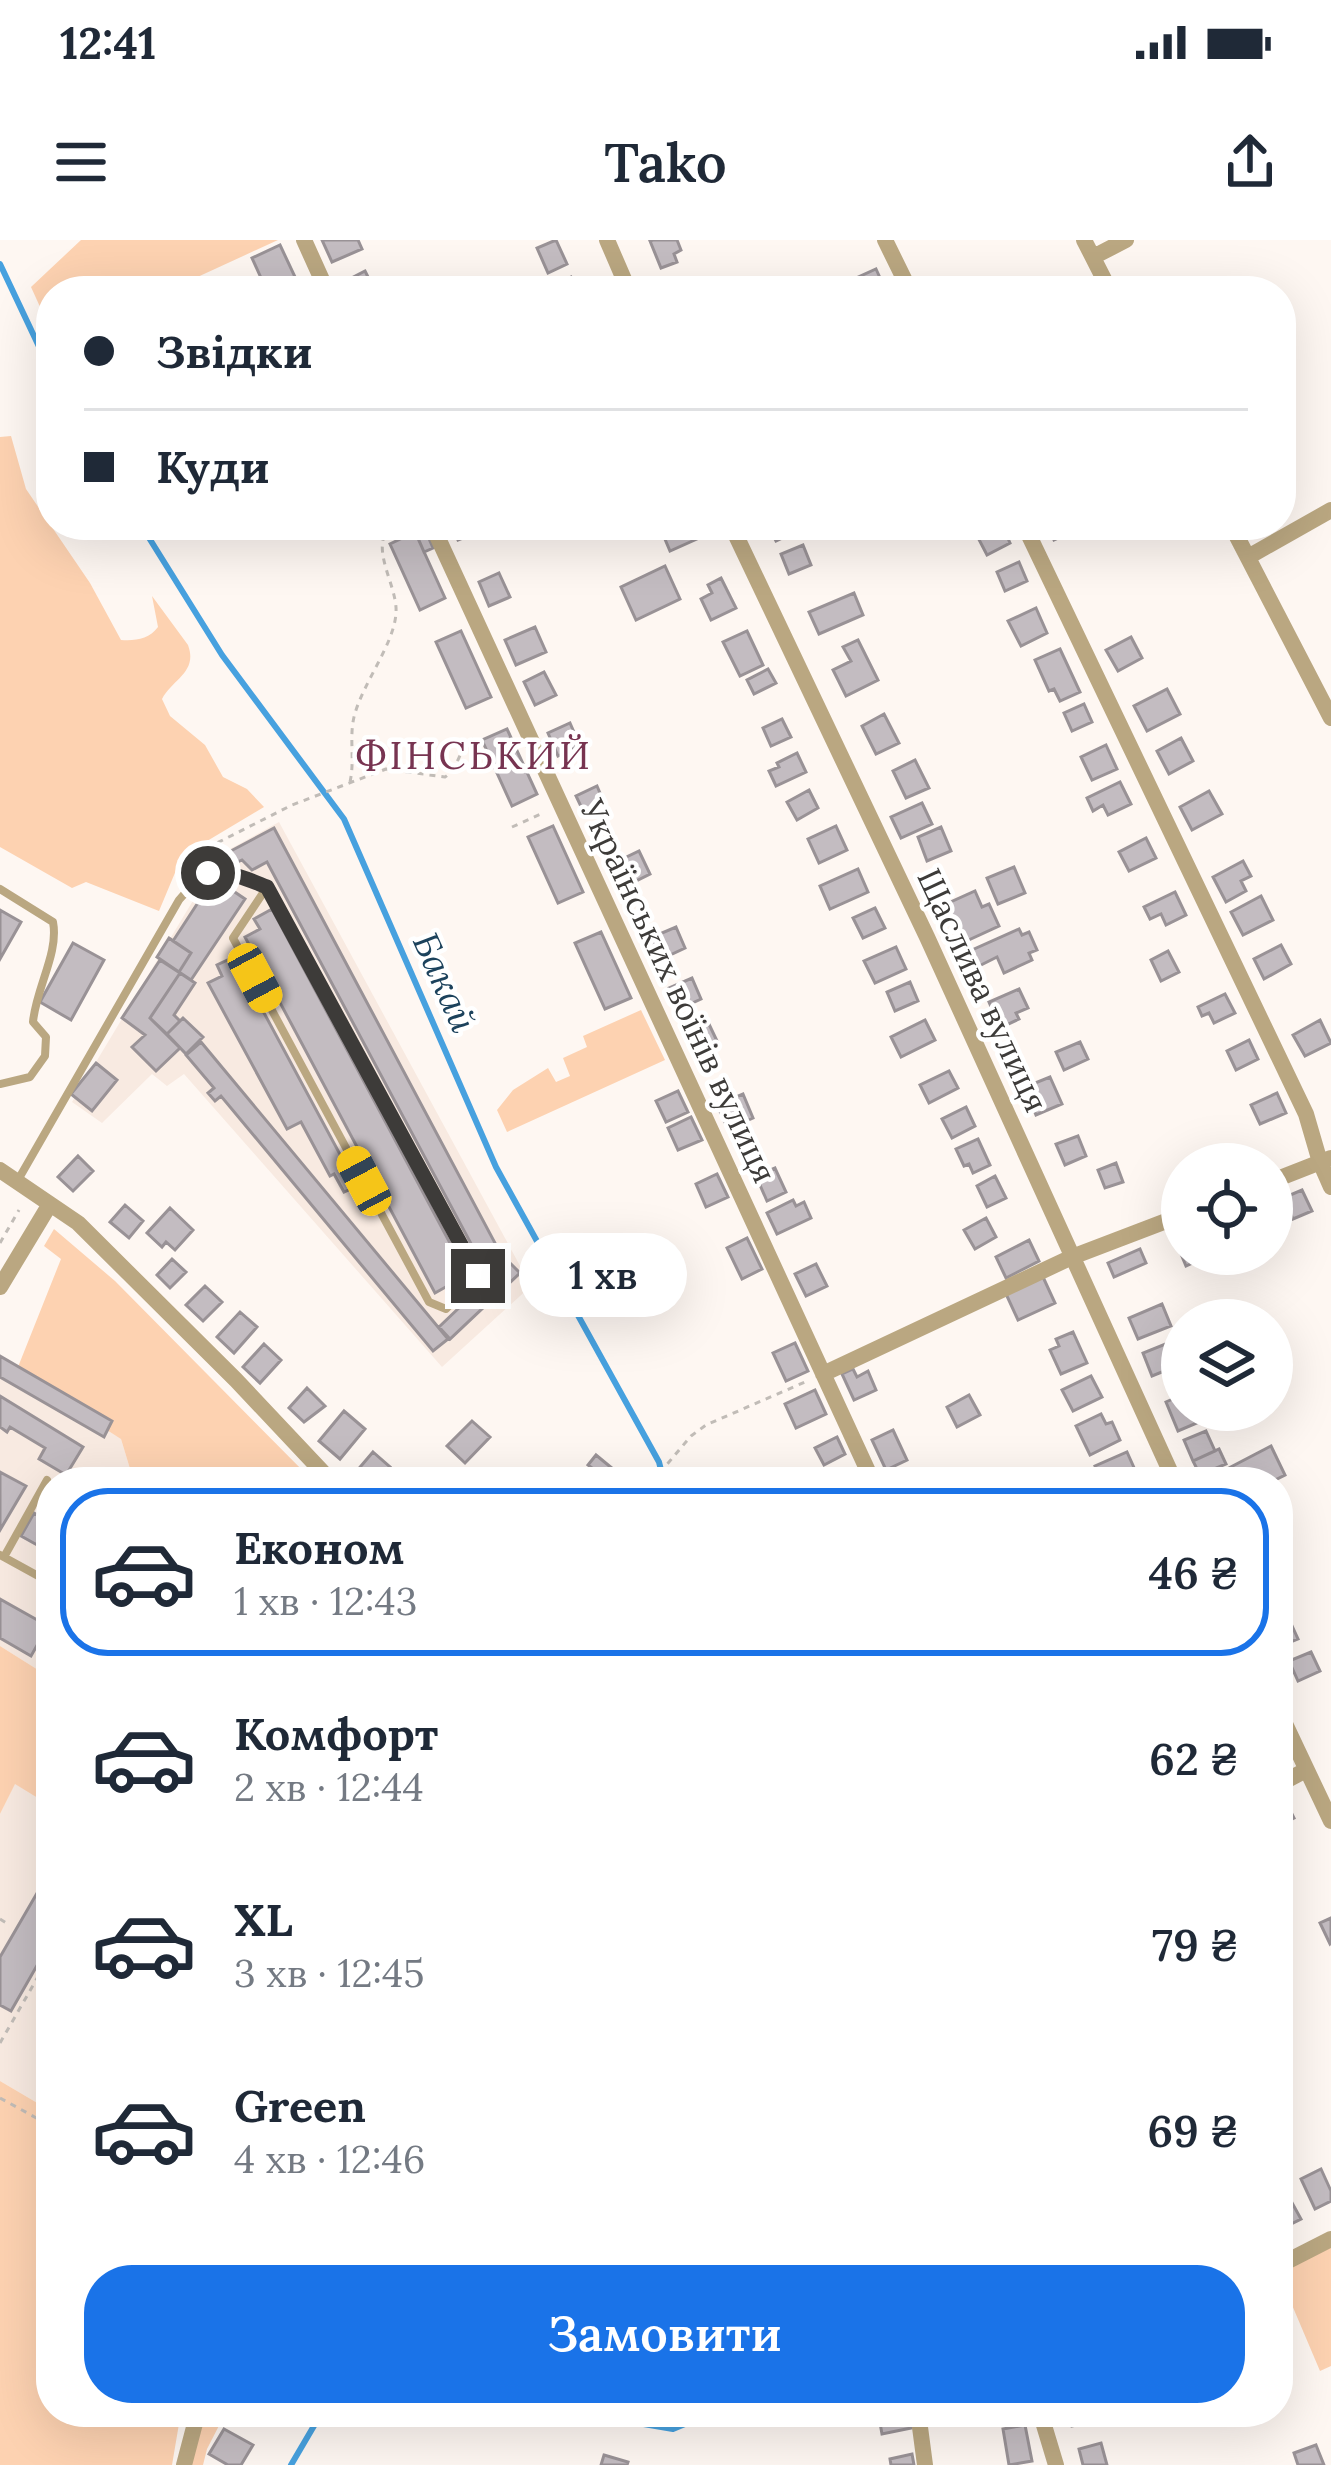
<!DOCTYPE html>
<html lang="uk">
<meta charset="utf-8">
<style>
:root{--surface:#fff;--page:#f6f6f7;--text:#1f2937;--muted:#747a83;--line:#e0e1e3;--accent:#1a73e8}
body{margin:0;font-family:Lora,serif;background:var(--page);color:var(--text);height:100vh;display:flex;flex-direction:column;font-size:45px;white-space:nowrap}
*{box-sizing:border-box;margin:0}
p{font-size:39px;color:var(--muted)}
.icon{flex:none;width:66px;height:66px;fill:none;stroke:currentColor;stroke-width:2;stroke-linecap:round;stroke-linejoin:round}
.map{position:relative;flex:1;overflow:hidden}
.sheet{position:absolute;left:36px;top:1227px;width:1257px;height:960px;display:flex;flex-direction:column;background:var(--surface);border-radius:48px;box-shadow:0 12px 48px #0002}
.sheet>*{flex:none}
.hud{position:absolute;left:36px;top:36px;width:1260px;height:264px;border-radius:48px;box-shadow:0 12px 48px #0002;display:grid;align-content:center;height:264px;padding:0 48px;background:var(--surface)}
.fabs{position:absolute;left:1161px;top:903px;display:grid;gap:24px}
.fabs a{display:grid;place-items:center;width:132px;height:132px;border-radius:50%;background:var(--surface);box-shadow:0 12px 48px #0002;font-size:60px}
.end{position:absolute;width:54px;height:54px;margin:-27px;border:15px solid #3d3b39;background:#fff;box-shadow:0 0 0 6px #fff}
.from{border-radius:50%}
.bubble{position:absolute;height:84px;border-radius:42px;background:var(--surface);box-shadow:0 12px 48px #0002;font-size:39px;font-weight:600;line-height:84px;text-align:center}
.car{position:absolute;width:36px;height:72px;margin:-36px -18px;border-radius:15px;box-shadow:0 0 9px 3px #0007;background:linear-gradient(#f5c518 24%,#345 0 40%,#f5c518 0 76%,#345 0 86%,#f5c518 0)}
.hud b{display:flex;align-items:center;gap:42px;height:114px;font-size:45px}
.hud b+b{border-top:3px solid var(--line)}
.hud i{width:30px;height:30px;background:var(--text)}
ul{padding:21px 0 0;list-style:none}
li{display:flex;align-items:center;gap:36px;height:168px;margin:0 24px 18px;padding:0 24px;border:6px solid transparent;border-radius:48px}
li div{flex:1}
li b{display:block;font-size:45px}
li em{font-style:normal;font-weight:600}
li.selected{border-color:var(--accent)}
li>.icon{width:108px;height:108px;stroke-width:1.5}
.button{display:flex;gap:24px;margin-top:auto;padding:24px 48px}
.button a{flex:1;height:138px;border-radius:48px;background:var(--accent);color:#fff;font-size:48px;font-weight:600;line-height:138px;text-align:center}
.status{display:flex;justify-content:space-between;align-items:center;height:84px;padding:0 60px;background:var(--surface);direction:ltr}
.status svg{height:33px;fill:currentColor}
header{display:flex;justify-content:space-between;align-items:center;height:156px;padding:0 48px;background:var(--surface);font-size:54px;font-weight:600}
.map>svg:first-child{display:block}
.built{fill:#f8eae1}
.green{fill:#fdd2b1}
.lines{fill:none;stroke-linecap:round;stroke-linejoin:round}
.stream{stroke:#47a1df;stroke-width:6}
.building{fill:#c3bcc1;stroke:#999296;stroke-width:3}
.path{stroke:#c1bcb7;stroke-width:3;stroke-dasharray:6 6;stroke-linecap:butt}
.lane{stroke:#baa781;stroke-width:8}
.street{stroke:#baa781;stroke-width:16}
.route{stroke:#3d3b39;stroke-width:15}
.labels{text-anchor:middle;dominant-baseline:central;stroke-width:9;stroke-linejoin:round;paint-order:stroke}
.street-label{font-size:33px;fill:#3d3b39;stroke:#fff}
.water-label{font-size:36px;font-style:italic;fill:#1c425c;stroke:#fff}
.quarter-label{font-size:39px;letter-spacing:3px;fill:#773451;stroke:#fff}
</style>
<div class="status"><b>12:41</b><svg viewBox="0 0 49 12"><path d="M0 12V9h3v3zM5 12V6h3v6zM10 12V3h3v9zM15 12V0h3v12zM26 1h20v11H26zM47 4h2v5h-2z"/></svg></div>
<header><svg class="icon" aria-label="menu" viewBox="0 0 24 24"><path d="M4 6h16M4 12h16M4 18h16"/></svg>Tako<svg class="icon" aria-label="share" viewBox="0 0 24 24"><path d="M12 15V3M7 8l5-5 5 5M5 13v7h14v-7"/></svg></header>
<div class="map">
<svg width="1331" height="2225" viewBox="0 0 1331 2225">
<rect width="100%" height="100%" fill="#fef7f2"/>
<path class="built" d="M 279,582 L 531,1046 L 442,1127 L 184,834 L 167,846 L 152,834 L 102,883 L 72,862 L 221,614 Z
M 0,1116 L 112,1181 L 121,1199 L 134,1242 L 51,1242 L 51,1438 L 0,1406 Z
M 16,1541 L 51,1563 L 51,1871 L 0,1841 L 0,1574 Z"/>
<path class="green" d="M 81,0 L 278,0 L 167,51 L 51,51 L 51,91 L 31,47 Z
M 11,196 L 26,249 L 90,343 L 121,400 C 136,401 149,399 158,387 L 152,356 L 188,405 C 198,432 173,439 162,459 L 170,476 L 205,505 L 223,537 L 247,549 L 264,567 L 182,616 L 159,671 L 86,642 L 72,648 L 0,607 L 0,197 Z
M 641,770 L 665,820 L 507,892 L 497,870 L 513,850 L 548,828 L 556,842 L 570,836 L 563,818 L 587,807 L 583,796 Z
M 54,989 L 115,1041 L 314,1242 L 134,1242 L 121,1199 L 107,1190 L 112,1181 L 18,1127 L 61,1019 L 44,1006 Z
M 0,1406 L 51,1438 L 51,1566 L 15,1544 L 0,1574 Z
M 0,1841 L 51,1871 L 51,2172 L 181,2172 L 172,2225 L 0,2225 Z
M 1331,2007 L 1331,2126 L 1320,2131 L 1278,2032 Z
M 206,2172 L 226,2172 L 207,2209 L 203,2225 L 191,2225 Z"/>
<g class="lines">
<path class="stream" d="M 0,24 L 51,132
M 141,285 L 222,415 L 344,579 L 496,927 L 659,1222 L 664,1242
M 573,2172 L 673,2189 L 685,2184 L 698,2172
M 291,2225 L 318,2179 L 325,2172"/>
</g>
<path class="building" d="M 322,0 L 358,0 L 362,9 L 332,22 Z
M 556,0 L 567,24 L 548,33 L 537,8 Z
M 653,0 L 677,0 L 681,10 L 674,14 L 677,22 L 661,28 L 650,1 Z
M 280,5 L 296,39 L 273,50 L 267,38 L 262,40 L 252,18 Z
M 876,29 L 886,51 L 860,51 L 854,39 Z
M 365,31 L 375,51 L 346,51 L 342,43 Z
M 571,37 L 577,51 L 553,51 L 551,47 Z
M 452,285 L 492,285 L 493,286 L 458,300 Z
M 659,285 L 693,285 L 699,298 L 670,311 Z
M 768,285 L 794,285 L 797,291 L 776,301 Z
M 984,285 L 1002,285 L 1010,303 L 987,315 L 974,290 Z
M 1048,285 L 1084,285 L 1084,286 L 1054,300 Z
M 415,292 L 445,358 L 420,370 L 390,304 Z
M 427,294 L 433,308 L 424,312 L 418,298 Z
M 803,305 L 811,325 L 789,334 L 781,314 Z
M 1019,322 L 1027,341 L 1005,351 L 997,332 Z
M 665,326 L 680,359 L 636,380 L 621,347 Z
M 499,333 L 510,357 L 489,366 L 479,342 Z
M 721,338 L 736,368 L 711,380 L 701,359 L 712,353 L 708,345 Z
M 854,353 L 863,375 L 819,394 L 809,372 Z
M 1036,368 L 1047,393 L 1021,406 L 1008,381 Z
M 535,387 L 546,412 L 516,425 L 505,400 Z
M 461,391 L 491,457 L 466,468 L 436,402 Z
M 747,391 L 763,425 L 740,436 L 723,402 Z
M 1131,397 L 1142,418 L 1118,431 L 1106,410 Z
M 858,400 L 878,440 L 846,456 L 833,430 L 851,421 L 843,407 Z
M 1060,409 L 1080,452 L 1060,461 L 1054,449 L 1049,451 L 1035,420 Z
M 768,429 L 776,443 L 754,454 L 747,440 Z
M 544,432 L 556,455 L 535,465 L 524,442 Z
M 1167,449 L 1180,474 L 1147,491 L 1134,466 Z
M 1084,464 L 1092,482 L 1072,491 L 1064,473 Z
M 884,474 L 899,503 L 876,514 L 862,486 Z
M 782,479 L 791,497 L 771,506 L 763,488 Z
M 570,483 L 580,506 L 558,516 L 548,493 Z
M 507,489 L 537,554 L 512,566 L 482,500 Z
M 1181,498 L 1193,521 L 1169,534 L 1157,511 Z
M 1106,505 L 1117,529 L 1092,540 L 1081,517 Z
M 797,513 L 806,532 L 776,546 L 769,531 L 779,527 L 777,523 Z
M 915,520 L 929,548 L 906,558 L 893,531 Z
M 1120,542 L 1131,564 L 1108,575 L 1103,565 L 1093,571 L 1087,558 Z
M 597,546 L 606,567 L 586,577 L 576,556 Z
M 809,550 L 818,568 L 797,580 L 787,562 Z
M 1209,551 L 1222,574 L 1192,590 L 1180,567 Z
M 922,563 L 932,584 L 901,598 L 891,577 Z
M 553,586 L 583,652 L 558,663 L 528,597 Z
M 836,586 L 847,610 L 819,623 L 808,599 Z
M 941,587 L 951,611 L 927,621 L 918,597 Z
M 274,588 L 503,1018 L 484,1028 L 267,622 L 252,630 L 242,620 L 233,624 L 227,613 Z
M 1146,598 L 1156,618 L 1129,631 L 1119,612 Z
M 639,611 L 650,634 L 620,649 L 608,626 Z
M 1243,621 L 1251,636 L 1241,641 L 1246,651 L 1226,662 L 1213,637 Z
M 1014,627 L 1025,653 L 998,664 L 987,638 Z
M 858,629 L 868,652 L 830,669 L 820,646 Z
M 214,638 L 245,659 L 191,740 L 179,732 L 191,713 L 173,701 Z
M 975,651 L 982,667 L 989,664 L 999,686 L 962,703 L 944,665 Z
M 1175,652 L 1186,675 L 1166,685 L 1161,674 L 1150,679 L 1144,667 Z
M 1261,656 L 1273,680 L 1243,695 L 1231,672 Z
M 875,668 L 885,688 L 863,698 L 853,678 Z
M 272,669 L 467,1035 L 435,1053 L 245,697 L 260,689 L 254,679 Z
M 0,670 L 21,682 L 0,719 Z
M 676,687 L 685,708 L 653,723 L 643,701 Z
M 1019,689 L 1022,695 L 1029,692 L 1037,710 L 1029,713 L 1032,720 L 1004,733 L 997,717 L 979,726 L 972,710 Z
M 601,692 L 631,758 L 605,769 L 575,703 Z
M 169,698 L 191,713 L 179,732 L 157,717 Z
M 73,703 L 104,720 L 71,780 L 40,762 Z
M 1281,705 L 1291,724 L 1264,739 L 1254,719 Z
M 896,707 L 906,729 L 875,743 L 864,721 Z
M 1168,711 L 1179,732 L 1161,741 L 1151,720 Z
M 234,717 L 357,946 L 344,952 L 334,934 L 330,936 L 301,882 L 287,889 L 208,743 L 222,736 L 217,725 Z
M 160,720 L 180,733 L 150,778 L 180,808 L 156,831 L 132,807 L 145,795 L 122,778 Z
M 180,733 L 195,743 L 174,775 L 180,781 L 167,794 L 150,778 Z
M 692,738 L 701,759 L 679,769 L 669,748 Z
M 910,742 L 918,761 L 895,771 L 887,752 Z
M 1019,749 L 1028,768 L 1016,773 L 1019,779 L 1000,788 L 989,762 Z
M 1225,754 L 1235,773 L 1214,783 L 1209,773 L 1202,776 L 1198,767 Z
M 183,778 L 203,797 L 186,814 L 167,794 Z
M 707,780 L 718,803 L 697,812 L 687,789 Z
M 925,780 L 935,800 L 901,817 L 891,797 Z
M 1320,780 L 1331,803 L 1305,816 L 1293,795 Z
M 1249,800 L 1258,819 L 1236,830 L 1227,811 Z
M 201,802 L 448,1099 L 433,1111 L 221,856 L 215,861 L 208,853 L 214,848 L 186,815 Z
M 1080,802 L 1088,819 L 1064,830 L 1056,812 Z
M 96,823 L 117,840 L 92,871 L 71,854 Z
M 949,831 L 958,848 L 929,863 L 920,845 Z
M 1050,837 L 1062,864 L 1036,875 L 1025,847 Z
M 678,851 L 688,872 L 666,882 L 656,861 Z
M 1277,853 L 1286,873 L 1260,884 L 1251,865 Z
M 743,854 L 753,878 L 728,889 L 717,865 Z
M 966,867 L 975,886 L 952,898 L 942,879 Z
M 691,877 L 702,900 L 678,910 L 668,888 Z
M 1078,896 L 1086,916 L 1065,925 L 1056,904 Z
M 978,899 L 990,925 L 973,933 L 969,924 L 964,926 L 956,909 Z
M 78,916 L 93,931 L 73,951 L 58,937 Z
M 1116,923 L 1123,942 L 1105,948 L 1098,930 Z
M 775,928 L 786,952 L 767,961 L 756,936 Z
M 717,934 L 728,957 L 706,967 L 696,944 Z
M 995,936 L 1006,958 L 987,967 L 977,946 Z
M 1302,950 L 1312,971 L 1293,979 L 1283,958 Z
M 793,960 L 796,966 L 804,962 L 811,978 L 777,994 L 767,973 Z
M 125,965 L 143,981 L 129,998 L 110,982 Z
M 170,968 L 193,990 L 175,1010 L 166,1002 L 162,1007 L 147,993 Z
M 986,978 L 996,997 L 975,1009 L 964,990 Z
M 1182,994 L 1182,1014 L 1205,1014 L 1206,1017 L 1186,1026 L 1174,997 Z
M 747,998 L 762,1029 L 742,1039 L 727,1008 Z
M 1029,1000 L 1039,1021 L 1006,1038 L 996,1017 Z
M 1140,1009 L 1146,1023 L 1114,1037 L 1108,1023 Z
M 172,1019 L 186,1032 L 170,1048 L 157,1035 Z
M 508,1021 L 520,1033 L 450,1099 L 439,1087 Z
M 816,1024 L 827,1046 L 806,1056 L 795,1034 Z
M 1043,1037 L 1055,1063 L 1018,1080 L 1006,1054 Z
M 205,1046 L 222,1062 L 203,1081 L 186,1065 Z
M 1162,1064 L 1171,1086 L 1138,1099 L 1129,1078 Z
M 240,1072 L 257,1087 L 234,1113 L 217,1097 Z
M 1073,1092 L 1087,1123 L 1061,1134 L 1050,1110 L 1059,1106 L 1056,1099 Z
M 1178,1099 L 1182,1109 L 1182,1124 L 1152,1136 L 1143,1113 Z
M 795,1103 L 808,1131 L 786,1141 L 773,1113 Z
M 264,1104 L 281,1120 L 260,1143 L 243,1127 Z
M 0,1116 L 112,1181 L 104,1197 L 0,1137 Z
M 853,1129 L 857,1137 L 868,1131 L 876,1150 L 854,1160 L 842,1134 Z
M 1091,1136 L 1102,1157 L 1073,1171 L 1062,1150 Z
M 307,1148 L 325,1166 L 304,1182 L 289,1168 Z
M 815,1150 L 826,1174 L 796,1188 L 785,1164 Z
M 969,1155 L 980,1175 L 957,1187 L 947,1167 Z
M 1182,1155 L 1182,1170 L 1208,1170 L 1211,1177 L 1178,1191 L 1166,1162 Z
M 0,1156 L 83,1207 L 66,1235 L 39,1219 L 45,1208 L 10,1187 L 7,1192 L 0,1187 Z
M 344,1171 L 365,1189 L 340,1219 L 319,1201 Z
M 1101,1174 L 1106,1184 L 1112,1182 L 1120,1200 L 1090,1215 L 1076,1186 Z
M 472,1181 L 490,1197 L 465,1223 L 447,1206 Z
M 893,1190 L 907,1220 L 886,1230 L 872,1200 Z
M 1206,1191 L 1215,1211 L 1193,1221 L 1184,1200 Z
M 837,1197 L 845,1214 L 824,1225 L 815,1208 Z
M 1271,1206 L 1285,1235 L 1271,1242 L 1202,1242 Z
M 1219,1209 L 1226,1224 L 1200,1235 L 1193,1221 Z
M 373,1212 L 390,1227 L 377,1242 L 366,1242 L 355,1233 Z
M 1127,1212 L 1140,1241 L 1102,1242 L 1095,1226 Z
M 596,1215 L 613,1229 L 605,1238 L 588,1225 Z
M 0,1232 L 26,1246 L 0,1290 Z
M 34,1273 L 51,1283 L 39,1306 L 21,1296 Z
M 0,1359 L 48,1386 L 31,1416 L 0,1398 Z
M 1288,1377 L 1298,1399 L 1278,1407 L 1278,1381 Z
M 1311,1412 L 1320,1431 L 1298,1441 L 1289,1421 Z
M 1284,1558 L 1294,1578 L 1278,1586 L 1278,1561 Z
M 51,1629 L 51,1701 L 11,1771 L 0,1765 L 0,1717 Z
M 1331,1678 L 1331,1703 L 1330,1704 L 1320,1683 Z
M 1321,1929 L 1331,1951 L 1331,1961 L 1315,1969 L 1301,1939 Z
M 1285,1950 L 1301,1979 L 1281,1989 L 1278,1983 L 1278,1954 Z
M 878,2172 L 908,2172 L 911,2188 L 882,2194 Z
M 1069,2172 L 1092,2172 L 1094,2181 L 1072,2186 Z
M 1025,2185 L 1032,2221 L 1009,2225 L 1003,2189 Z
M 224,2189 L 253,2205 L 241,2225 L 228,2225 L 209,2214 Z
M 1101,2203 L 1107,2225 L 1083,2225 L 1079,2209 Z
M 1316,2205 L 1324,2225 L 1298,2225 L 1294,2213 Z
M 912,2214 L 914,2225 L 891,2225 L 890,2219 Z
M 604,2215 L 628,2222 L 627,2225 L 601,2225 Z"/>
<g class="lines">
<path class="path" d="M 350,542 C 355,520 349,498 354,477 C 362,444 394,405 396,373 C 398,345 368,308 391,285
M 512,587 L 543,573
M 185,635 L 196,614 L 207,608 L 292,565 L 386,529 L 445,537 C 460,527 458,508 473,499
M 0,1003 L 19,970
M 652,1242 L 691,1196 L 706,1185 L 805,1142
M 0,1679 L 8,1684
M 0,1803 L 51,1714
M 0,1858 L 51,1886"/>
<path class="lane" d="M 0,649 L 53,682 C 59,713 36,748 33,782 L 46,797 L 45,816 L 30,837 L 0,844
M 18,940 L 179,660 C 212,622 223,628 267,647 L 478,1036 L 446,1069 L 429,1062 L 233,698 L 267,647
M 0,1315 L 51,1343
M 4,1317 L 47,1240"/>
<path class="street" d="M 304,0 L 327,51
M 607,0 L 629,51
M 885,0 L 910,51
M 1084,0 L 1110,51
M 1093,17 L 1126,0
M 432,285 L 873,1242
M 731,285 L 927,697 L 1175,1242
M 1024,285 L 1306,874 L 1320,922 L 1331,947
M 1231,285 L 1331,478
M 1248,317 L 1331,270
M 0,930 L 78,983 L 236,1140 L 332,1242
M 1272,941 L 1331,918
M 0,1047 L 50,964
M 823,1134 L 1072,1017 L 1182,975
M 1278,1469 L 1331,1581
M 1278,1545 L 1306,1530
M 1278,2026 L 1331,1999
M 918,2172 L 925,2225
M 1040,2172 L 1056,2225
M 184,2225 L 198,2172"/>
</g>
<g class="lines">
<path class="route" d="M 208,633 C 229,630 247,639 267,647 L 478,1036"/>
</g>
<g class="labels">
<g class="street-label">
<text transform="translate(983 750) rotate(65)">Щаслива вулиця</text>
<text transform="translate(679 751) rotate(65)">Українських воїнів вулиця</text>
</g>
<g class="water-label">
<text transform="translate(445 742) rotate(66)">Бакай</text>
</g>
<g class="quarter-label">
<text x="474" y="515">ФІНСЬКИЙ</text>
</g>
</g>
</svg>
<div class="fabs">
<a><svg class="icon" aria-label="locate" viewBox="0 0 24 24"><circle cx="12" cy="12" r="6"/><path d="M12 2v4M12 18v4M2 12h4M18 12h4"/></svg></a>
<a><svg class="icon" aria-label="layers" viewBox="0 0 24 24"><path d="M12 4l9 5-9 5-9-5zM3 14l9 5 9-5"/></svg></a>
</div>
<i class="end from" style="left:208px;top:633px"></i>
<i class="end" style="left:478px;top:1036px"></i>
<div class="bubble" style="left:519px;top:993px;width:168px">1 хв</div>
<i class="car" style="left:255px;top:738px;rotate:152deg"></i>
<i class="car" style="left:364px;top:941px;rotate:332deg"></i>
<div class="hud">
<b><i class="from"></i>Звідки</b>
<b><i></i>Куди</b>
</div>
<section class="sheet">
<ul>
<li class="selected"><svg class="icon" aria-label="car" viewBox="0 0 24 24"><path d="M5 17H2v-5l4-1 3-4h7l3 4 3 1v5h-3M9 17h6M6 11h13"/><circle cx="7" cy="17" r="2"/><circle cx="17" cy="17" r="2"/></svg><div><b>Економ</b><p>1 хв · 12:43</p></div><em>46 ₴</em></li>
<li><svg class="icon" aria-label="car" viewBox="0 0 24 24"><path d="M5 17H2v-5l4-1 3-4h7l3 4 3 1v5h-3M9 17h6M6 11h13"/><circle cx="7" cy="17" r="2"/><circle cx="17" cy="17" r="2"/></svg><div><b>Комфорт</b><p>2 хв · 12:44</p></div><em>62 ₴</em></li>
<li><svg class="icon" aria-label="car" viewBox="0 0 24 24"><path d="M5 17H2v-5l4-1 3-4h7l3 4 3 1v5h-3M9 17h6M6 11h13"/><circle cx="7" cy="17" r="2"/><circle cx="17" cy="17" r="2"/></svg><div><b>XL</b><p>3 хв · 12:45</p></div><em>79 ₴</em></li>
<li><svg class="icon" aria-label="car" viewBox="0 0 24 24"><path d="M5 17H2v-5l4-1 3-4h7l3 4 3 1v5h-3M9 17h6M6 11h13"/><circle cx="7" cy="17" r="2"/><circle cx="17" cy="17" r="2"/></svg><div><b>Green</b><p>4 хв · 12:46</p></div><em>69 ₴</em></li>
</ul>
<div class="button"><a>Замовити</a></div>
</section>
</div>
